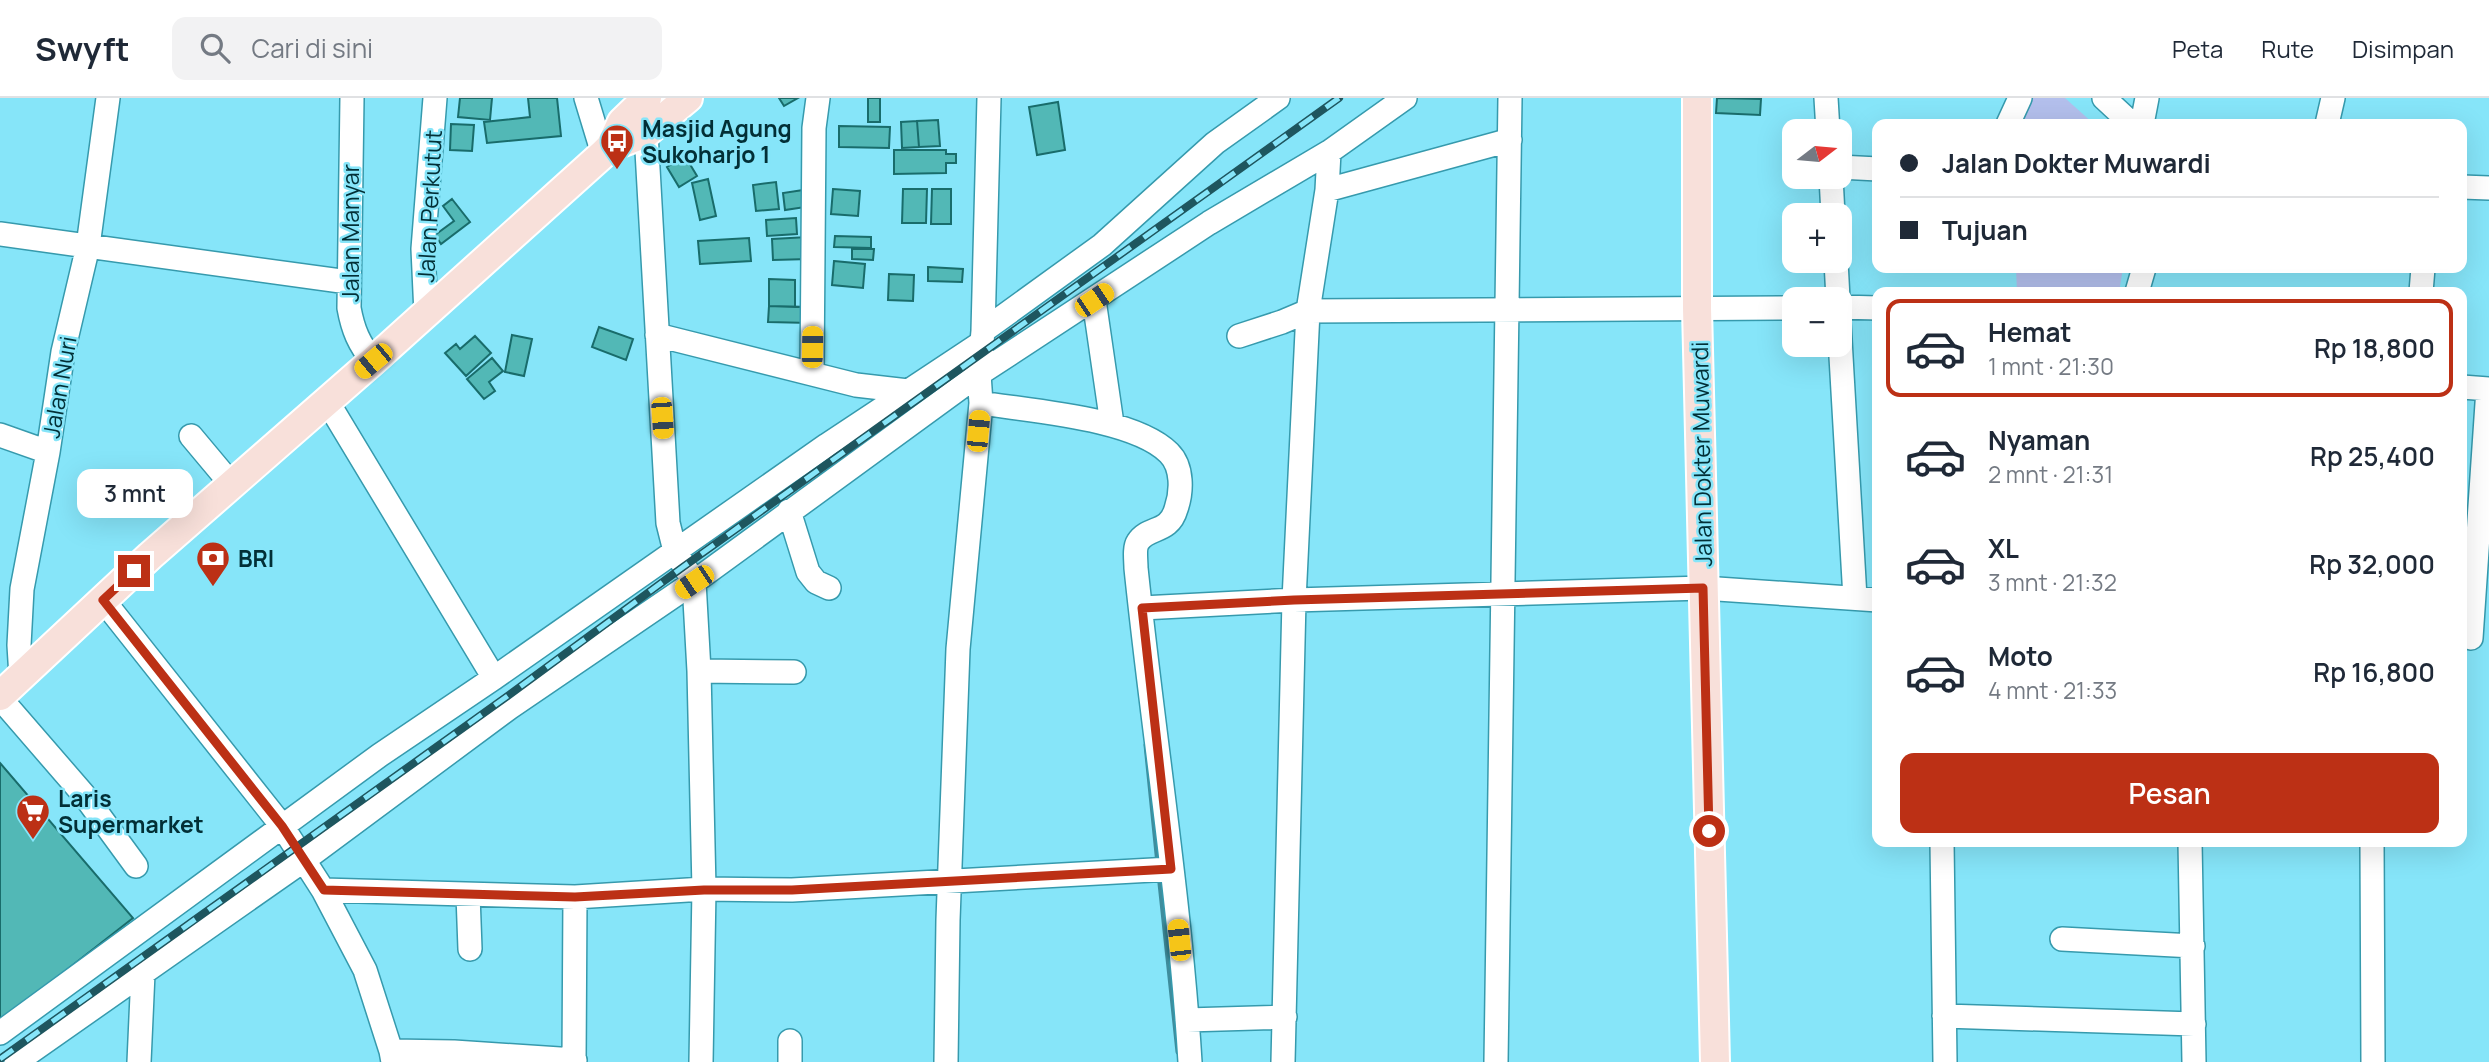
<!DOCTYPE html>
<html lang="id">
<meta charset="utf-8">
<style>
:root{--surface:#fff;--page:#f2f2f3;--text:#1f2937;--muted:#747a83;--line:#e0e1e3;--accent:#bc3015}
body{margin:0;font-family:Manrope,sans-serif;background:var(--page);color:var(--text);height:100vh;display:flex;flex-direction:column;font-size:26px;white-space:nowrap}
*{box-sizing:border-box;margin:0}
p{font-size:23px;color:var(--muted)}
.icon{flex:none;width:38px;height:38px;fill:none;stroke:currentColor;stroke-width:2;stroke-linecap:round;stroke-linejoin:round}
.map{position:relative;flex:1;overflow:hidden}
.sheet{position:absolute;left:1872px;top:189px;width:595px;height:560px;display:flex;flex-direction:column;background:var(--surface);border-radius:14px;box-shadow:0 7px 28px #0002}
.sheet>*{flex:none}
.banner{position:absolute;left:1872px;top:21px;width:595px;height:154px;border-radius:14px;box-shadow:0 7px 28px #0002;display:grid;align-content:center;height:154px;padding:0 28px;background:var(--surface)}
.needle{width:46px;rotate:74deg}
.buttons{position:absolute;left:1782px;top:21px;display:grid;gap:14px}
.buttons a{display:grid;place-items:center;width:70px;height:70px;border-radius:14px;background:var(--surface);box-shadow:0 7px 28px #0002;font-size:35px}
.end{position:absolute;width:32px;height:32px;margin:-16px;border:9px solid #bc3015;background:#fff;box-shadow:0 0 0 4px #fff}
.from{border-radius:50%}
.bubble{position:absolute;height:49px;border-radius:14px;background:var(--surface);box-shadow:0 7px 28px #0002;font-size:23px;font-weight:600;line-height:49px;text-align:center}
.car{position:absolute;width:21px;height:42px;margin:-21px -10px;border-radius:9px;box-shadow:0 0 5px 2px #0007;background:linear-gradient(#f5c518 24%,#345 0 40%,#f5c518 0 76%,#345 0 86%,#f5c518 0)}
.banner b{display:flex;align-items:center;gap:24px;height:66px;font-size:26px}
.banner b+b{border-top:2px solid var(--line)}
.banner i{width:18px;height:18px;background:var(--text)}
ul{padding:12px 0 0;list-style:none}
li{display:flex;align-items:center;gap:21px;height:98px;margin:0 14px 10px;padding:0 14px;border:4px solid transparent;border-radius:14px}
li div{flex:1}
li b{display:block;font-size:26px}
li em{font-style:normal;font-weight:600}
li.selected{border-color:var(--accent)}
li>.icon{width:63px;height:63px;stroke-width:1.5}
.primary-button{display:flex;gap:14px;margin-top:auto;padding:14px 28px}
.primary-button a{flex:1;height:80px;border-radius:14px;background:var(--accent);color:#fff;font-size:28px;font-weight:600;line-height:80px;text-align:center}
header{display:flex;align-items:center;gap:42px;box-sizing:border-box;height:98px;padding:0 35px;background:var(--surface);border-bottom:2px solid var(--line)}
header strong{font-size:33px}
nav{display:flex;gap:38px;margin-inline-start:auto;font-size:24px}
.search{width:490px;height:63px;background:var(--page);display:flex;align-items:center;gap:18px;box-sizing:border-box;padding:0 24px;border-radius:14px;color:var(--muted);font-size:26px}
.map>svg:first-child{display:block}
.green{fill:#b3bfec}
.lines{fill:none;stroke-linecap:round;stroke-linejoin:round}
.stream{stroke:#3e8d9d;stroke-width:5}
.building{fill:#52b8b6;stroke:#196c6b;stroke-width:2}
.minor-casing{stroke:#369aad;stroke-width:26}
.major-casing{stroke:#fff;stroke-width:32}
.minor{stroke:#fff;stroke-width:23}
.major{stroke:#f8e0da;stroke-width:28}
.rail-casing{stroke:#1e565f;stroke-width:8}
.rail{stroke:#86e5f9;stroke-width:5;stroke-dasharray:16;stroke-linecap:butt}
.route{stroke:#bc3015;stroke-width:9}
.labels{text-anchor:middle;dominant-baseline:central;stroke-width:5;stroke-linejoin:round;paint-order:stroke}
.poi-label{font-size:23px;font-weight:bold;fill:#022f36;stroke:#86e5f9;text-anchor:start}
.street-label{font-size:23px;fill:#022f36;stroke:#86e5f9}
</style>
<header>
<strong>Swyft</strong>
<div class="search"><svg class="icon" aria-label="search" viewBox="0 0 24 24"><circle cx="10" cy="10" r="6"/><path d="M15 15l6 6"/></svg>Cari di sini</div>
<nav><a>Peta</a><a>Rute</a><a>Disimpan</a></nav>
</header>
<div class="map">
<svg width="2489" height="964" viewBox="0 0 2489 964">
<rect width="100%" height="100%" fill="#86e5f9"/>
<path class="green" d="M 2011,0 L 2065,0 L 2094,26 L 2005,26 Z
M 2016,170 L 2123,170 L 2119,194 L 2017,194 Z"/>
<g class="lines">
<path class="stream" d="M 1146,647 L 1158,766
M 1159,776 L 1178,954"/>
</g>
<path class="building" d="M 460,0 L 492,0 L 490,22 L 458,19 Z
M 528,0 L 557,0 L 561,38 L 487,45 L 484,24 L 530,19 Z
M 779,0 L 798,0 L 784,8 Z
M 868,0 L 880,0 L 880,24 L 868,24 Z
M 1717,0 L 1761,1 L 1760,17 L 1716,15 Z
M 1058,4 L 1065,52 L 1037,57 L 1029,9 Z
M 938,22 L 940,48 L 919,49 L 917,23 Z
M 917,23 L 919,49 L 902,50 L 901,24 Z
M 451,26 L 474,27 L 472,53 L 450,52 Z
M 839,28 L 890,29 L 889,50 L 839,49 Z
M 894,52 L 946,52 L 946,56 L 956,56 L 956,65 L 946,65 L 946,75 L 894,76 Z
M 685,58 L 697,78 L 679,89 L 667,69 Z
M 708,81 L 716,118 L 700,122 L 692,85 Z
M 776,84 L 779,111 L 756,113 L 753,87 Z
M 810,91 L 812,108 L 785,112 L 783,95 Z
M 833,91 L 860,93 L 858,118 L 831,116 Z
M 903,91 L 927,91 L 926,125 L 902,125 Z
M 932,91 L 951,91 L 951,126 L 931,126 Z
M 452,101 L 470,124 L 441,146 L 435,137 L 454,123 L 443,108 Z
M 796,120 L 797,136 L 767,138 L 766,122 Z
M 835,138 L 871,139 L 871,150 L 834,149 Z
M 808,139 L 809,161 L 773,162 L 772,141 Z
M 749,140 L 751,163 L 700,166 L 698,143 Z
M 852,151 L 874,151 L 873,162 L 852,161 Z
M 834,163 L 865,166 L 863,190 L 832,187 Z
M 928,169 L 963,171 L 962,184 L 928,183 Z
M 889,176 L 914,177 L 913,203 L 888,202 Z
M 769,181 L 795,182 L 795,209 L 769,208 Z
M 769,208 L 810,209 L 810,225 L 768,224 Z
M 599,229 L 633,241 L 626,262 L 592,249 Z
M 512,237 L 532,241 L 524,278 L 505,274 Z
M 475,238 L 491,255 L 466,278 L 445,255 L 456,246 L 460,251 Z
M 492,260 L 503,273 L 489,284 L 495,293 L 484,301 L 467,281 Z
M 0,665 L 133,820 L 0,924 Z"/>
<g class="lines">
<g class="minor-casing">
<path id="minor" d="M 352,0 L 349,210 C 353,232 359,246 373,263
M 586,0 L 603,56
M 1826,0 L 1828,33
M 2104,0 L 2132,26
M 2008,26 L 2020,0
M 2142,26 L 2147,0
M 2327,26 L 2333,0
M 646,35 L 668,425 L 675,453 L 694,484 L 699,573 L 704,791 L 701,964
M 1839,69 L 1878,71
M 1831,79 L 1833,117
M 2462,89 L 2489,90
M 1327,92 L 1510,42
M 0,136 L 348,184
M 1836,163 L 1838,201
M 2137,194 L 2144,170
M 2421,194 L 2423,170
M 1094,202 L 1112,326
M 1839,209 L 1878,210
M 426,216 L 423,151 L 435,0
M 1839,224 L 1855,500
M 983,233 L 1102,147 L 1215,45 L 1278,0
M 657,237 L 856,287 L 908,293
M 1239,238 L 1282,224 L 1308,213 L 1794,210
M 812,276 L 814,30 L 818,0
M 2462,289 L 2489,291
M 327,303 L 494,580
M 981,305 C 1031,313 1134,320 1169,355 C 1183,369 1182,394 1176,411 C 1169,436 1148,428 1138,444 C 1134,450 1136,463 1136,470 C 1153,635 1180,799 1190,964
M 0,337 L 48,354
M 191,338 L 232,387
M 789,413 L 808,474 L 816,484 L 829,490
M 103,502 L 282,728 L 323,792 L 365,872 L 391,953 L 393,964
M 1142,510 L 1294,502 L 1703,490 L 1878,502
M 2471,540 L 2488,291
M 699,573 L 794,574
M 21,579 L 19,547 L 22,491 L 48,354 L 63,254 L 88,148 L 108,0
M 0,600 L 84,697 L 136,768
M 1942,744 L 1945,964
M 2190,744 L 2194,964
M 2372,744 L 2373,964
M 323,792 L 575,799 L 704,791 L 792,792 L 1171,771
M 468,797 L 470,851
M 2062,841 L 2193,848
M 1944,918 L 2194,926
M 1187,922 L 1285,919
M 0,935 L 380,657 L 494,580 L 827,347 L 981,245
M 790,943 L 790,964
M 391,953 L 454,954 L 575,962
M 16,964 L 304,762 L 509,610 L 694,484 L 979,276 L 1209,125 L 1329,54 L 1405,0
M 139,964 L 143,875
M 574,964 L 575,799
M 946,964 L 948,822 L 958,551 L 981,305 L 979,276 L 983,233 L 989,0
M 1283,964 L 1294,502 L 1308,213 L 1327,92 L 1329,54
M 1496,964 L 1510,0"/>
</g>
<g class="major-casing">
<path id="major" d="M 1697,0 L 1697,210 L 1715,964
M 610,49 L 622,24 L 647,0
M 0,598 L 150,458 L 373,263 L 603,56 L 610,49 L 646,35 L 688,0"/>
</g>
<use href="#minor" class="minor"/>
<use href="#major" class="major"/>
<g class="rail-casing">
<path id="rail" d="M 0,961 L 509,597 L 683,469 L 1339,0"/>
</g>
<use href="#rail" class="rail"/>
</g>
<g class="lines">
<path class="route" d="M 134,473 L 103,502 L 282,728 L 324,792 L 575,799 L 704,792 L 792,792 L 1171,771 L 1142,510 L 1294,502 L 1703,490 L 1709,733"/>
</g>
<defs>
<g id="bus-pin" transform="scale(1.75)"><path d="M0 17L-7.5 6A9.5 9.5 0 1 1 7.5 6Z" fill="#bc3015" stroke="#86e5f9"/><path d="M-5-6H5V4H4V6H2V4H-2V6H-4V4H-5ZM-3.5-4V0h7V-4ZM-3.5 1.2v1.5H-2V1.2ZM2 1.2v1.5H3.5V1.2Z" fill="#fff"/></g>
<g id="bank-pin" transform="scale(1.75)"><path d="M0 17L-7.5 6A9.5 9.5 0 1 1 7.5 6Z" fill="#bc3015" stroke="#86e5f9"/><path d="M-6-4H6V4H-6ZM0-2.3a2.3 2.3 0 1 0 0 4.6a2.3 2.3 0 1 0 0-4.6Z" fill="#fff"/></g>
<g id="supermarket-pin" transform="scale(1.75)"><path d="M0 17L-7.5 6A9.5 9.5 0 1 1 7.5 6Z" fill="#bc3015" stroke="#86e5f9"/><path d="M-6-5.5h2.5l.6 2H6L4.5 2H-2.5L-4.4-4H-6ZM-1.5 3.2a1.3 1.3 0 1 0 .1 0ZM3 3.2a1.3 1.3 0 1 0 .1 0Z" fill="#fff"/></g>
</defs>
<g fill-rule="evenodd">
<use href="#bus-pin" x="617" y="43"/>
<use href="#bank-pin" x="213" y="460"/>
<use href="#supermarket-pin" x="33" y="713"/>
</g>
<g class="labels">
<g class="poi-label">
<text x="642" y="30">Masjid Agung<tspan x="642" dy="26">Sukoharjo 1</tspan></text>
<text x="238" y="460">BRI</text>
<text x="58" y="700">Laris<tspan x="58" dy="26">Supermarket</tspan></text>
</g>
<g class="street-label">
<text transform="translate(429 108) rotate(-87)">Jalan Perkutut</text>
<text transform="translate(350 135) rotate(-90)">Jalan Manyar</text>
<text transform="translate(59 289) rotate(-80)">Jalan Nuri</text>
<text transform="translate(1701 356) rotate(-91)">Jalan Dokter Muwardi</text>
</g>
</g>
</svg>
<div class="buttons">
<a><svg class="needle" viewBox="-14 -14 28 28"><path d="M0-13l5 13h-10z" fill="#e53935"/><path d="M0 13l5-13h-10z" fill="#747a83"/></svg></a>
<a>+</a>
<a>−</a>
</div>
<i class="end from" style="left:1709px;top:733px"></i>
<i class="end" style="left:134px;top:473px"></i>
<div class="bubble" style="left:77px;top:371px;width:116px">3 mnt</div>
<i class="car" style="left:1094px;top:202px;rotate:56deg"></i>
<i class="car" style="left:812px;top:249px;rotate:1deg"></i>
<i class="car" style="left:373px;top:263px;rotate:230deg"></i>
<i class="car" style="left:662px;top:320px;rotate:176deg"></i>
<i class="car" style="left:978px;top:333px;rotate:5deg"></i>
<i class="car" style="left:694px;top:484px;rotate:236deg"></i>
<i class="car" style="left:1179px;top:842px;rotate:354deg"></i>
<div class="banner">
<b><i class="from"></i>Jalan Dokter Muwardi</b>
<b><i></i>Tujuan</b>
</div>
<section class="sheet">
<ul>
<li class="selected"><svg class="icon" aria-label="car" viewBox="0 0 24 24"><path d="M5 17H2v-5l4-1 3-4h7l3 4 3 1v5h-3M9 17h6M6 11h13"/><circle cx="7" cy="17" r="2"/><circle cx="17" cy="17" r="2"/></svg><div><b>Hemat</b><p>1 mnt · 21:30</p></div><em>Rp 18,800</em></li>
<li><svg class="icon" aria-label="car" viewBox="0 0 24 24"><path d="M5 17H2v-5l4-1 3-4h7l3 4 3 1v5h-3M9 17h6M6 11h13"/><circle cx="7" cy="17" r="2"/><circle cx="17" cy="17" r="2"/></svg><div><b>Nyaman</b><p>2 mnt · 21:31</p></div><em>Rp 25,400</em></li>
<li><svg class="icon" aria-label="car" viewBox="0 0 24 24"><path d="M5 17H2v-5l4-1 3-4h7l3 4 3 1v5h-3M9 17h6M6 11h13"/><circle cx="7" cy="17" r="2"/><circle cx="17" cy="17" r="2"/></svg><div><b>XL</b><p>3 mnt · 21:32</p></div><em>Rp 32,000</em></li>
<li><svg class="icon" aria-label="car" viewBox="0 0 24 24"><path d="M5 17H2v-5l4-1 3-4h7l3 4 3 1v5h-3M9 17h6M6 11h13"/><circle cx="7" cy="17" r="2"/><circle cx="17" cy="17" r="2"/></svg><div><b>Moto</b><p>4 mnt · 21:33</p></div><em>Rp 16,800</em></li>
</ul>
<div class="primary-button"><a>Pesan</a></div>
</section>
</div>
